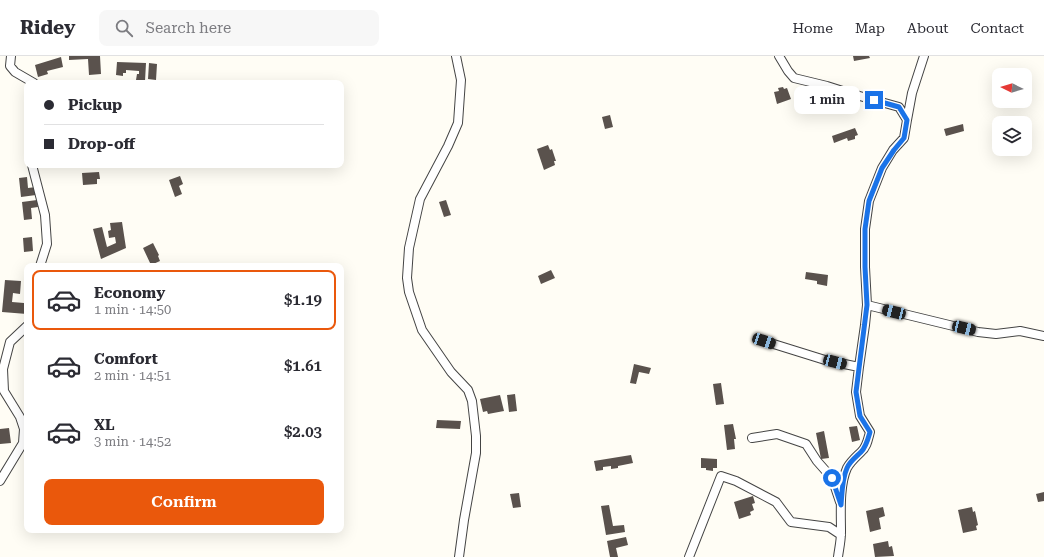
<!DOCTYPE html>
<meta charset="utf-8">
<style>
:root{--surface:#fff;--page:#f7f7f7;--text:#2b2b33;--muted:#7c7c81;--line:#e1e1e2;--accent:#ea580c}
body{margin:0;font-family:"Roboto Serif",serif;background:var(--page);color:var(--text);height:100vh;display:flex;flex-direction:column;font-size:15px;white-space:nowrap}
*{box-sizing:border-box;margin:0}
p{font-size:13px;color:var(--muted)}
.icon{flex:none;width:22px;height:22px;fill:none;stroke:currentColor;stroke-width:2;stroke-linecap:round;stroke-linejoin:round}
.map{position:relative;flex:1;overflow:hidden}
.drawer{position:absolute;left:24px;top:207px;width:320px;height:270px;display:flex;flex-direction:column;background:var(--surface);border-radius:8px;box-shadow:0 4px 16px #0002}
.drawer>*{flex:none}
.hud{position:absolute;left:24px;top:24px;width:320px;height:88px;border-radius:8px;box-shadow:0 4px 16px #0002;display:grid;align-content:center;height:88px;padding:0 20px;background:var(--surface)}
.needle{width:26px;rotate:275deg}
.fabs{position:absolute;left:992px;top:12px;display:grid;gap:8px}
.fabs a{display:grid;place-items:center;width:40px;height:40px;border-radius:8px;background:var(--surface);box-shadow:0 4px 16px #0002;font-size:20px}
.end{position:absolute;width:18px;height:18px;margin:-9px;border:5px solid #1a73e8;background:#fff;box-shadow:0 0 0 2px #fff}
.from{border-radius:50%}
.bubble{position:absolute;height:28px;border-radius:8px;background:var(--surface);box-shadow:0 4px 16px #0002;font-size:13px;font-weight:600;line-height:28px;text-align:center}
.car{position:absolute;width:12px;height:24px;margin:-12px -6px;border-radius:5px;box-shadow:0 0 3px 1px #0007;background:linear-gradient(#222 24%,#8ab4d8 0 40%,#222 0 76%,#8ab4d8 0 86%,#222 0)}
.hud b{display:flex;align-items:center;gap:14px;height:38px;font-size:15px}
.hud b+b{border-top:1px solid var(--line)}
.hud i{width:10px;height:10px;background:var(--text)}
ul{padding:7px 0 0;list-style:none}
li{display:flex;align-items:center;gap:12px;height:60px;margin:0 8px 6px;padding:0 12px;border:2px solid transparent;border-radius:8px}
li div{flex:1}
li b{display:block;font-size:15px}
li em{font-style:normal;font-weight:600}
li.active{border-color:var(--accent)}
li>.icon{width:36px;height:36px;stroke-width:1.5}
.cta{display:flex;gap:8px;margin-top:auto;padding:8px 20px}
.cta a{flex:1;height:46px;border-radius:8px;background:var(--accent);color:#fff;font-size:16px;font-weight:600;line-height:46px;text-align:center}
header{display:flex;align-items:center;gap:24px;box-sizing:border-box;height:56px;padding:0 20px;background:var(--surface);border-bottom:1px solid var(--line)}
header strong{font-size:19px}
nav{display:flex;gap:22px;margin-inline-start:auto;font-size:14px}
.search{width:280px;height:36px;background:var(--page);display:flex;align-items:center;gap:10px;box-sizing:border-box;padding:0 14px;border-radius:8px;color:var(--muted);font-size:15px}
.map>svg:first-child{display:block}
.building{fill:#5a524d}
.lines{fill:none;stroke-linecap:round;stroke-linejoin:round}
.street-casing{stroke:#444;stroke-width:10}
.street{stroke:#fff;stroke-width:8}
.route{stroke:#1a73e8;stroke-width:5}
</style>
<header>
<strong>Ridey</strong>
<div class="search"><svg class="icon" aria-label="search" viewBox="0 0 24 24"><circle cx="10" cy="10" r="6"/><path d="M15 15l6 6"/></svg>Search here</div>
<nav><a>Home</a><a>Map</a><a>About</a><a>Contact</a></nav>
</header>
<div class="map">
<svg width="1044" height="501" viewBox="0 0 1044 501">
<rect width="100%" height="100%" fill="#fffdf5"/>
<path class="building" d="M 69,0 L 100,0 L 101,18 L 89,19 L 88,3 L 69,4 Z
M 853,0 L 869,0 L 870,2 L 854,5 Z
M 61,1 L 63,11 L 47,15 L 48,18 L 38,21 L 35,9 Z
M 117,6 L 146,7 L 145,25 L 136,24 L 137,18 L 139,18 L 139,15 L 126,14 L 126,17 L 123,17 L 123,20 L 116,19 Z
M 149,7 L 157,8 L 156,24 L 148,23 Z
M 783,31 L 784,33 L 787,32 L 791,43 L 777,48 L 774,36 L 779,35 L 778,32 Z
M 610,59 L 613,71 L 605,73 L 602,61 Z
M 963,68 L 964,75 L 946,80 L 944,73 Z
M 855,72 L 858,79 L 855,80 L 855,83 L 848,85 L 847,82 L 834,87 L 832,80 Z
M 548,89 L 550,94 L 552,93 L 556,105 L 554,105 L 555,109 L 544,114 L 537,93 Z
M 99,116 L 100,123 L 97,123 L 97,128 L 83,129 L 82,117 Z
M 180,120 L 183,128 L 179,130 L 182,138 L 175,141 L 169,124 Z
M 27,121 L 28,132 L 36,131 L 36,139 L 21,141 L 19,122 Z
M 37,144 L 38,151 L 31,152 L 32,163 L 24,164 L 22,146 Z
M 446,144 L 451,159 L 444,161 L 439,146 Z
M 122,166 L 126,192 L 101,203 L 93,173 L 102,171 L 107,191 L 116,187 L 115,181 L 109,182 L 108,175 L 111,174 L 110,167 Z
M 32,181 L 33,195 L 24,196 L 23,182 Z
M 153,187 L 159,199 L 158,200 L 160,205 L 151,209 L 143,192 Z
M 551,214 L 555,222 L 541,228 L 538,220 Z
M 806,216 L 828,219 L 827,230 L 817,228 L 817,225 L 805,223 Z
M 5,224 L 21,225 L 20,238 L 13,237 L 12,246 L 24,247 L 24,249 L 27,249 L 27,258 L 2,256 Z
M 634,308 L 651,312 L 649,318 L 639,316 L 636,328 L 630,327 Z
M 721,327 L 724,348 L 716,349 L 713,328 Z
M 515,338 L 517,355 L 509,356 L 507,339 Z
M 500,339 L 504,355 L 488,358 L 487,355 L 483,356 L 480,343 Z
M 437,364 L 461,365 L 460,373 L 436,372 Z
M 733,368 L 736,383 L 734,383 L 735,393 L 727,394 L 724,369 Z
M 857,370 L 860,384 L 852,386 L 849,371 Z
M 9,372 L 11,387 L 0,388 L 0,373 Z
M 824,375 L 829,402 L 821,403 L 816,377 Z
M 631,399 L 633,407 L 618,410 L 618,412 L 611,413 L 611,410 L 603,411 L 603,414 L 596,415 L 594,405 Z
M 701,402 L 717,403 L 717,412 L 713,412 L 713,415 L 706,414 L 706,412 L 701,412 Z
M 1044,436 L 1044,445 L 1038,446 L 1036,438 Z
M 519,437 L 521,451 L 513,452 L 510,438 Z
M 753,440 L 755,447 L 752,448 L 754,454 L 750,456 L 751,459 L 739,463 L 734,446 Z
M 609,449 L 613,470 L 624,469 L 625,476 L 606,479 L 601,450 Z
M 883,451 L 885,460 L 879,462 L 881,473 L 870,476 L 866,455 Z
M 972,451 L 973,456 L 975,455 L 978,469 L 976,470 L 977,474 L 963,477 L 958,454 Z
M 626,481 L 628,489 L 616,492 L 618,501 L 610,501 L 607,485 Z
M 888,485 L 889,491 L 892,490 L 894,500 L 875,501 L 873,488 Z"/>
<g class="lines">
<g class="street-casing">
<path id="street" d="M 11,0 L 10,10 L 15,16 L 34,27
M 456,0 L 461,24 L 458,67 L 448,90 L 420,143 L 409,192 L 407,222 L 409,236 L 422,274 L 451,316 L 468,334 L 472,345 L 476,380 L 476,397 L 464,464 L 459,501
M 779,0 L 788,15 L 794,22 L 827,30 L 849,37 L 899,51 L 907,64 L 904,82 L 893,94 L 882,112 L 869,145 L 865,173 L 865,211 L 867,249 L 865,269 L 859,311
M 907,64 L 912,37 L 924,0
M 32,109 L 45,159 L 47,188 L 40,210
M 867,249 L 978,276 L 996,278 L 1020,275 L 1044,280
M 764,285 L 825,304 L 859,311 L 856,336 L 860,360 L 870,376 C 868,383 867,391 861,396 C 856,401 851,405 847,412 C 839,430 841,457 841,476 C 841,485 839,493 838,501
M 752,382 L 777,378 L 806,388 L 817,405 L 832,422 L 840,446
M 0,425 L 23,387 L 24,373 L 20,361 L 4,335 L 3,313 L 10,286 L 27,270
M 689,501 L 721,420 L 736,425 L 776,446 L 791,466 L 829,471 L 841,479"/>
</g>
<use href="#street" class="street"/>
</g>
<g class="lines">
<path class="route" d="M 832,422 L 841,449 C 842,437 842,423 847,412 C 850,405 856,401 861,396 C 866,391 868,383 870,376 L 860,360 L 856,336 L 867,249 L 865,211 L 865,173 L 869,145 L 882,112 L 894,94 L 904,82 L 907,64 L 899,51 L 874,44"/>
</g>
</svg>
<div class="fabs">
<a><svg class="needle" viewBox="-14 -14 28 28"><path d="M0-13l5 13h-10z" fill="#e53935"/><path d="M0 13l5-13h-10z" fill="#7c7c81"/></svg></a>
<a><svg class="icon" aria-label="layers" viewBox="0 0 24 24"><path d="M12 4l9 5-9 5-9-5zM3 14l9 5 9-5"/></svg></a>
</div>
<i class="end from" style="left:832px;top:422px"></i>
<i class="end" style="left:874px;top:44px"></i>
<div class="bubble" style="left:794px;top:30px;width:66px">1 min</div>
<i class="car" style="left:894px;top:256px;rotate:284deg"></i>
<i class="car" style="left:964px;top:272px;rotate:103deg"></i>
<i class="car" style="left:764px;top:285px;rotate:108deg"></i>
<i class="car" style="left:835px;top:306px;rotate:105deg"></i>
<div class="hud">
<b><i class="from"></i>Pickup</b>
<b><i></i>Drop-off</b>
</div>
<section class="drawer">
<ul>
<li class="active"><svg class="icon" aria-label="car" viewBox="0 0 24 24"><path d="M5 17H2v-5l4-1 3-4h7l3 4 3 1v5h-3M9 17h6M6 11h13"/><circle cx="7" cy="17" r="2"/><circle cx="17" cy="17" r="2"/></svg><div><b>Economy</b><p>1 min · 14:50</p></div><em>$1.19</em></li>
<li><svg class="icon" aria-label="car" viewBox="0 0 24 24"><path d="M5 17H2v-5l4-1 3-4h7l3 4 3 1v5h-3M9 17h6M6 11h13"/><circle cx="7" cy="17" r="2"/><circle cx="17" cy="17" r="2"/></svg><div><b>Comfort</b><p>2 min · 14:51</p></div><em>$1.61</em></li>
<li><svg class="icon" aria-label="car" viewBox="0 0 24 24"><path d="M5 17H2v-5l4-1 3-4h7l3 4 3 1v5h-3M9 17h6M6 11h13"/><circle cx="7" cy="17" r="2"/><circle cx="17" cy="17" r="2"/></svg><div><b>XL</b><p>3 min · 14:52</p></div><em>$2.03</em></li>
</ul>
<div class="cta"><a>Confirm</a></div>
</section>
</div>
